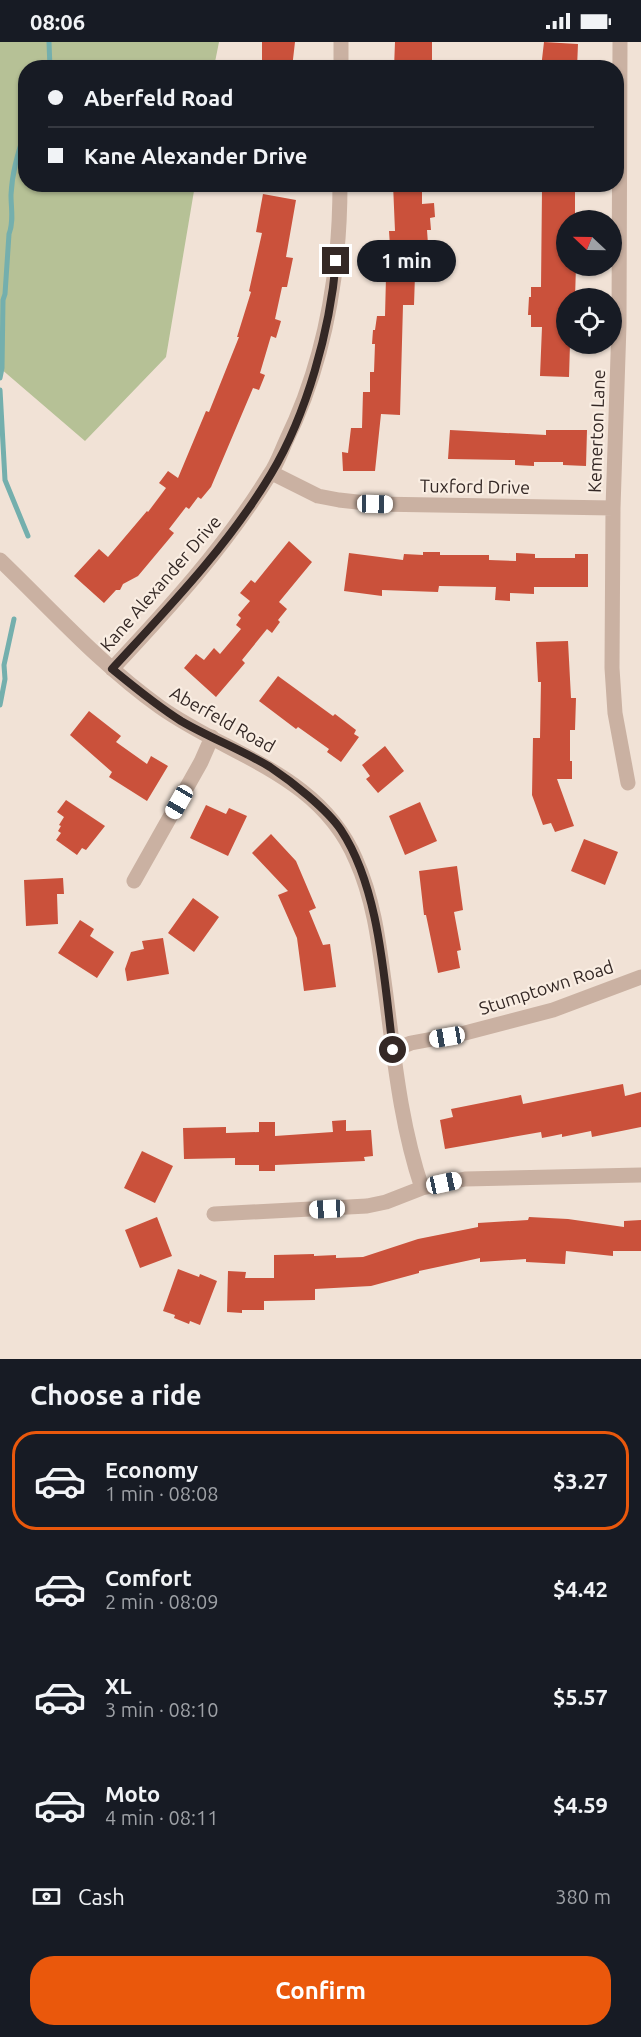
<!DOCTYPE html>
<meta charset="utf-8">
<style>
:root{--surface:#171b24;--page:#20242c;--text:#f1f3f6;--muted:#9ea1a6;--line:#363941;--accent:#ea580c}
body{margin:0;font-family:Ubuntu,sans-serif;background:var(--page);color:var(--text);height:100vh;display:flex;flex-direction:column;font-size:22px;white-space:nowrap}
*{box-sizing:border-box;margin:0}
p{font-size:20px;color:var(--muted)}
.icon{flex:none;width:33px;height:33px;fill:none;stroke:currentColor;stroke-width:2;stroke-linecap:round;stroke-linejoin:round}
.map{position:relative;height:1317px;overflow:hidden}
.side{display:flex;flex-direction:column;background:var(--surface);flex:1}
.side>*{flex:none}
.top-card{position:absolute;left:18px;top:18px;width:606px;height:132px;border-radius:24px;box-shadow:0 2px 4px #0004;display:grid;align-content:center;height:132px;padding:0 30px;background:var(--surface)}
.needle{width:39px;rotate:292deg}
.controls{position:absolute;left:556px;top:168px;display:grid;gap:12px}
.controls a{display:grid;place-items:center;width:66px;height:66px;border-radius:50%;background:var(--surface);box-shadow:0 2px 4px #0004;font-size:30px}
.end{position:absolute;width:27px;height:27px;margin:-14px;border:8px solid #342825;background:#fff;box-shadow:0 0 0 3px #fff}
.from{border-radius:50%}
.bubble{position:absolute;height:42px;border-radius:21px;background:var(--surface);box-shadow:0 2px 4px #0004;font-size:20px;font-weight:700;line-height:42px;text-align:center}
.car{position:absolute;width:18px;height:36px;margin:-18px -9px;border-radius:8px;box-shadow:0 0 4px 2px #0007;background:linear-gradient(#fff 24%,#345 0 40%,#fff 0 76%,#345 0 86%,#fff 0)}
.top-card b{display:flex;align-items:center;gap:21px;height:57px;font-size:22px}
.top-card b+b{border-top:2px solid var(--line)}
.top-card i{width:15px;height:15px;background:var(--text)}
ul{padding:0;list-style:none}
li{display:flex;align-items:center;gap:18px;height:99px;margin:0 12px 9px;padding:0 18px;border:3px solid transparent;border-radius:24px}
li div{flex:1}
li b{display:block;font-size:22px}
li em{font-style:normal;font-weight:700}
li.active{border-color:var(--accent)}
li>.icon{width:54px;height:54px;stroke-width:1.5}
h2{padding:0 30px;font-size:27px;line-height:72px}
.pay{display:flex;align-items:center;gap:15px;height:66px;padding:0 30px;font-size:22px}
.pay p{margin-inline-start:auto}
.cta{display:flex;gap:12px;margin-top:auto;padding:12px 30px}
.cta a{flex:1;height:69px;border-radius:24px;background:var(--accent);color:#fff;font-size:24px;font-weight:700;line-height:69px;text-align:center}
.status{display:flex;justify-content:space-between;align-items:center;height:42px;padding:0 30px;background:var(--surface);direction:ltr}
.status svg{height:16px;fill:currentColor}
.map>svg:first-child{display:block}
.green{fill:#b6c196}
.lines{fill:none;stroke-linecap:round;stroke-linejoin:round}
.stream{stroke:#74afad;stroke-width:5}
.building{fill:#ca513b}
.minor{stroke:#cab1a2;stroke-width:15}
.route{stroke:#342825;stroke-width:8}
.labels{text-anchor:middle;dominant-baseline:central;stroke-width:4.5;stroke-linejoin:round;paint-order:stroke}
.street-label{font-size:18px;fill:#342825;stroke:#f9ede2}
</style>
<div class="status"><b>08:06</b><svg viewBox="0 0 49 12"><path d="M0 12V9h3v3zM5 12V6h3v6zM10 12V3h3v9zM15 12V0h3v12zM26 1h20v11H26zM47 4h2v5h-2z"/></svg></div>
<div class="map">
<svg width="641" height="1317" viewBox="0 0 641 1317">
<rect width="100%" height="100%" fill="#f1e2d6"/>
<path class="green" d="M 0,0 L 219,0 L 214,25 L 26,26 L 26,142 L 195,143 L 166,315 L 85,399 L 0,326 Z"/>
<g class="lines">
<path class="stream" d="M 49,0 L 50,26
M 0,336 L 2,326 L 3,258 L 5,252 L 9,192 C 14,180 11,166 11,153 C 12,131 18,109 26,88
M 0,348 L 5,438 L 28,494
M 0,663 L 5,637 L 4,623 L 14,577"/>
</g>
<path class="building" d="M 262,0 L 295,0 L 292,26 L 262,24 Z
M 395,0 L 432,0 L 432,26 L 394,26 Z
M 544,0 L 578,2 L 577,26 L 541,26 Z
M 393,142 L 422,142 L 422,162 L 434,161 L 435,175 L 430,176 L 431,188 L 427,188 L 428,202 L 416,203 L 414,263 L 403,263 L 400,373 L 381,372 L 375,429 L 343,429 L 342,410 L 348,411 L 351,386 L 362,386 L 363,350 L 370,350 L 370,330 L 374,330 L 375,302 L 372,302 L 373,288 L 375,288 L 377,274 L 385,274 L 386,235 L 381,235 L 382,219 L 391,219 L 389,189 L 395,189 Z
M 542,148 L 575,149 L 575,178 L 567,178 L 567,224 L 576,224 L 575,256 L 567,256 L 567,302 L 570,302 L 569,335 L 540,334 L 542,285 L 531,285 L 531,273 L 528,273 L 529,255 L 531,255 L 531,245 L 541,245 Z
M 263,152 L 296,158 L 286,215 L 293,216 L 287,245 L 282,245 L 275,277 L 281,279 L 276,296 L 271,294 L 260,331 L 265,333 L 259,348 L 253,346 L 211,445 L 201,457 L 198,455 L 189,467 L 186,465 L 169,487 L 174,491 L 138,534 L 123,542 L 120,548 L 116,548 L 104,561 L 74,534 L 99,507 L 108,515 L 147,469 L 148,470 L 166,446 L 159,441 L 168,429 L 178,436 L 206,369 L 209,370 L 239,295 L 237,295 L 251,250 L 249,249 L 262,191 L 256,190 Z
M 450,388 L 546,393 L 546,388 L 587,388 L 586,424 L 563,423 L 563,420 L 534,420 L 534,424 L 515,423 L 515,418 L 448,417 Z
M 289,499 L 312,520 L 279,560 L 287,567 L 278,578 L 280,580 L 272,591 L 267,587 L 242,618 L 245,621 L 216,655 L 184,626 L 196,612 L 204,618 L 214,606 L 220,612 L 241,587 L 236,583 L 241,576 L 238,573 L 250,559 L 240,551 L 251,538 L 255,541 Z
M 423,510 L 440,510 L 440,513 L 489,513 L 489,518 L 516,519 L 516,511 L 535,512 L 535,516 L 575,516 L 575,512 L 588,512 L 588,545 L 534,545 L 534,552 L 510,551 L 510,559 L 495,558 L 496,545 L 439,544 L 438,550 L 382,548 L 382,554 L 344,549 L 349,511 L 403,518 L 404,512 L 423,513 Z
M 568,599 L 571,656 L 576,656 L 575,688 L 570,688 L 570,719 L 572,719 L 572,737 L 557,737 L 574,784 L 555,790 L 551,781 L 543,783 L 532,753 L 533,696 L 540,696 L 541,640 L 538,640 L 536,600 Z
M 278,634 L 333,674 L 335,672 L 356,688 L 354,692 L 359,695 L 341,720 L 327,710 L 329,707 L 298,685 L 296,687 L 259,659 Z
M 89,669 L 121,694 L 116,700 L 147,722 L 151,714 L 168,724 L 147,759 L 109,735 L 112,730 L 70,693 Z
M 385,704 L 404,729 L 378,751 L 366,737 L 370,734 L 362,723 Z
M 66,758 L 105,784 L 86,808 L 82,806 L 77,813 L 56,798 L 61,791 L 58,789 L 61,784 L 59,783 L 64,775 L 57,770 Z
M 420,760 L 437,799 L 405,813 L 389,774 Z
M 206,763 L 226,772 L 229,766 L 247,774 L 228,814 L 190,796 Z
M 271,792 L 296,819 L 316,866 L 309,869 L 323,903 L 330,902 L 336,945 L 304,949 L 297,896 L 278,853 L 288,849 L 252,811 Z
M 584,797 L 618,810 L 605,843 L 571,829 Z
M 457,824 L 463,868 L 454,870 L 461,908 L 457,909 L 460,926 L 438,931 L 426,873 L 424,873 L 419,829 Z
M 63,836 L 64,852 L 57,852 L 58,882 L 26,884 L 24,838 Z
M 193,856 L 219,875 L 194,910 L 168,891 Z
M 80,878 L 94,887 L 90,894 L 114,910 L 97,936 L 58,911 Z
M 163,896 L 169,932 L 127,939 L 125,927 L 131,910 L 144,907 L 142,899 Z
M 623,1042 L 625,1054 L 641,1050 L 641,1085 L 592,1095 L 591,1089 L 562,1095 L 562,1092 L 542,1096 L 541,1090 L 445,1107 L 440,1078 L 453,1075 L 451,1067 L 521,1053 L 523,1062 Z
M 346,1078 L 346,1089 L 371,1088 L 373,1114 L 364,1115 L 365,1119 L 275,1123 L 275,1129 L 259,1129 L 259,1123 L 235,1123 L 235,1116 L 184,1117 L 183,1086 L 226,1085 L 226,1091 L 259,1090 L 259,1080 L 275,1080 L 275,1094 L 333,1090 L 332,1079 Z
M 142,1109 L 173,1124 L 155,1161 L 124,1146 Z
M 157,1175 L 172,1214 L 140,1226 L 125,1188 Z
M 529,1175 L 568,1177 L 624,1185 L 624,1179 L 641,1178 L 641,1209 L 613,1209 L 613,1214 L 566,1209 L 565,1222 L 526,1220 L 526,1217 L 480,1220 L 480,1216 L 419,1229 L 419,1231 L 371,1244 L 315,1247 L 315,1258 L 264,1259 L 264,1268 L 242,1268 L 242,1271 L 227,1270 L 228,1229 L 246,1230 L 245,1236 L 274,1236 L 274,1213 L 314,1212 L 314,1214 L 336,1213 L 336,1216 L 363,1215 L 418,1197 L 478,1185 L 478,1181 L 528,1178 Z
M 178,1227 L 199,1235 L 200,1232 L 217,1239 L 200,1283 L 190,1279 L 189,1282 L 174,1276 L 175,1273 L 163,1269 Z"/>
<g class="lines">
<path class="minor" d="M 620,0 L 619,283 L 613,466 L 612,626 L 615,671 L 628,741
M 341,26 L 341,0
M 272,431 L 318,454 L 339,458 L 375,462 L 613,466
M 0,518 C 52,568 101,623 160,665 C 229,714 320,732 356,818 C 374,858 379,902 385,946 C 394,1013 400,1081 422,1146
M 112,627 C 169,566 226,504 270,432 C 277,422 281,410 286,399 C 325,319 340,231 340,142
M 134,839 L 201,720 L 212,695
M 393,1008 L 411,1001 L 465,991 L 553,968 L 641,935
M 214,1172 L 367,1164 L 386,1160 L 422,1146 L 465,1137 L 641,1133"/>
</g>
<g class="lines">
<path class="route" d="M 336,219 C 330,288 307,372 271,432 C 228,504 169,565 112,627 C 134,645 157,664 181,679 C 210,696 242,708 270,725 C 291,739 327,767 341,788 C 380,847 384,939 393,1008"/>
</g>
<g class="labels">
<g class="street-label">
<text transform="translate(596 389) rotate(-88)">Kemerton Lane</text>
<text transform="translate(475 444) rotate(1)">Tuxford Drive</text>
<text transform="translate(160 541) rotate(-49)">Kane Alexander Drive</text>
<text transform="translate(223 677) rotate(29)">Aberfeld Road</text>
<text transform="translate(546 945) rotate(-18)">Stumptown Road</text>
</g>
</g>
</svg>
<div class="controls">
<a><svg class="needle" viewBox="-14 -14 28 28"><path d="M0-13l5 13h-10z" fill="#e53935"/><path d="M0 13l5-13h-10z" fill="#9ea1a6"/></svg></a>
<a><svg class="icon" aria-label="locate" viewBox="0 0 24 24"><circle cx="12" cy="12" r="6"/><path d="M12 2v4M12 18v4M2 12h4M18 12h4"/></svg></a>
</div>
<i class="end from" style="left:393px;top:1008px"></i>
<i class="end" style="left:336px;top:219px"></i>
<div class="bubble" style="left:357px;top:198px;width:99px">1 min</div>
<i class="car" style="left:375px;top:462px;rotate:91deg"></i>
<i class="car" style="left:179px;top:760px;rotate:210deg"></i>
<i class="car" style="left:447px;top:995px;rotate:260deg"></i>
<i class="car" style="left:444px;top:1141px;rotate:78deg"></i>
<i class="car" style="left:327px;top:1167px;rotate:267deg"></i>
<div class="top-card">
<b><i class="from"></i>Aberfeld Road</b>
<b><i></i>Kane Alexander Drive</b>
</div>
</div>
<section class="side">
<h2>Choose a ride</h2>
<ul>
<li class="active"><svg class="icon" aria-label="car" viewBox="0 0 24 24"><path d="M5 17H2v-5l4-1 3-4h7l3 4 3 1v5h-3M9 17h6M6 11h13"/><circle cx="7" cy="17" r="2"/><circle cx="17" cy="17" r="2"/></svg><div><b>Economy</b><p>1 min · 08:08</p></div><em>$3.27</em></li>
<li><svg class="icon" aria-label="car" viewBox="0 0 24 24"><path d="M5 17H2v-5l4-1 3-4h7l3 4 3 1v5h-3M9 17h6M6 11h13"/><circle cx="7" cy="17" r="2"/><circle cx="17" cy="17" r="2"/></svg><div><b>Comfort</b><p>2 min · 08:09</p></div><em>$4.42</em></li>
<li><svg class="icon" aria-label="car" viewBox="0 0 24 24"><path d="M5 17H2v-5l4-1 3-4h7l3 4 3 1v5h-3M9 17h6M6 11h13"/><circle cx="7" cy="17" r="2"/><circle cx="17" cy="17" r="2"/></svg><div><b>XL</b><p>3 min · 08:10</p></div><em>$5.57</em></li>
<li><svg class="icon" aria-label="car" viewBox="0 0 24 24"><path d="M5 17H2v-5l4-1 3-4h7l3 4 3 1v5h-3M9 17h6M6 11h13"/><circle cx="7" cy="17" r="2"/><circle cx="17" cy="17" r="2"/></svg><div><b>Moto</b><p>4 min · 08:11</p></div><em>$4.59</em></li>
</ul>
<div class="pay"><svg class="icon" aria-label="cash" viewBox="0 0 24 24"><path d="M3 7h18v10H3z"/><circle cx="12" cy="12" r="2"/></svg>Cash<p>380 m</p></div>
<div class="cta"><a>Confirm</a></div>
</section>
